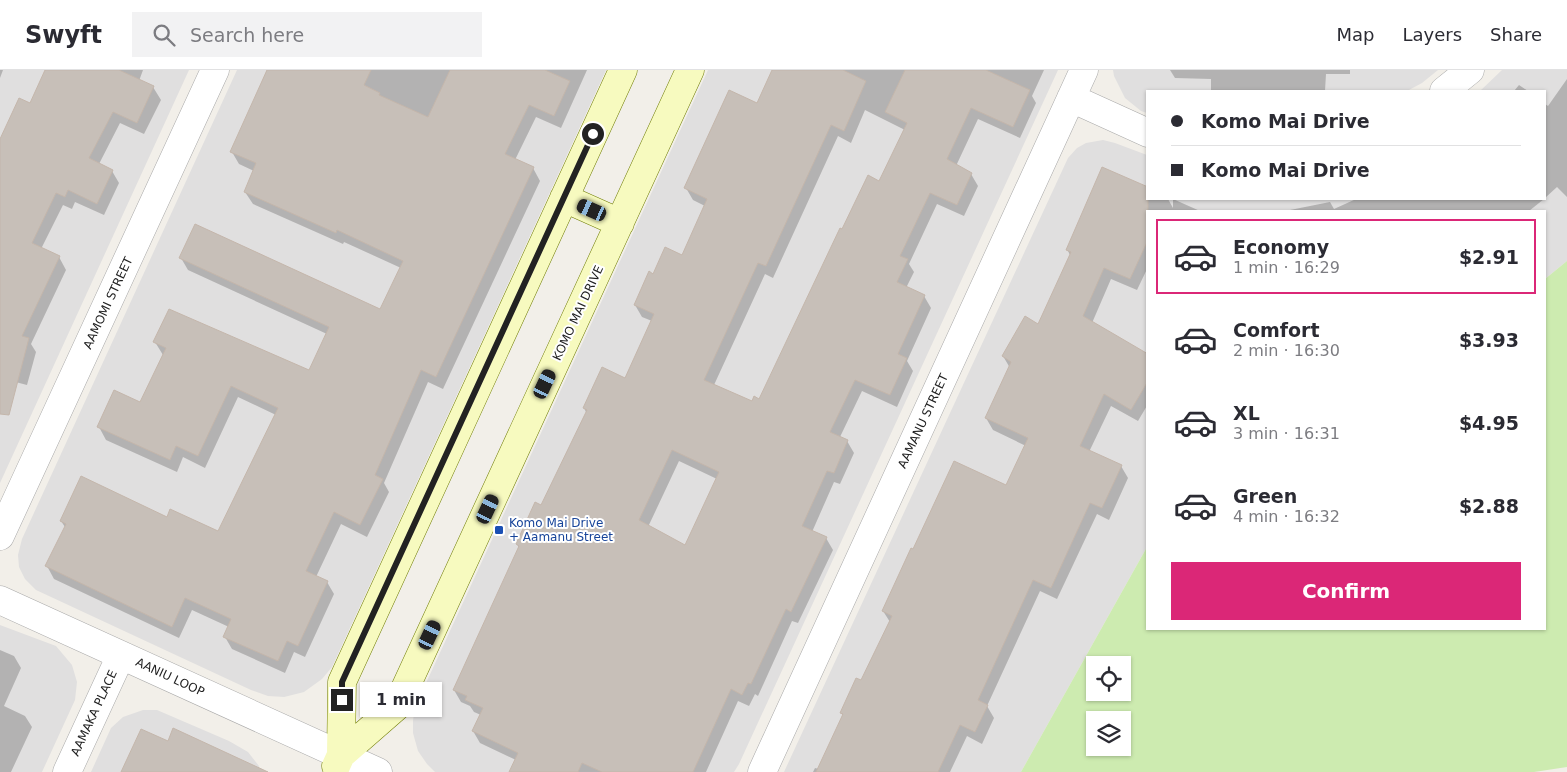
<!DOCTYPE html>
<meta charset="utf-8">
<style>
:root{--surface:#fff;--page:#f2f2f3;--text:#2b2b33;--muted:#7c7c81;--line:#e1e1e2;--accent:#db2777}
body{margin:0;font-family:"DejaVu Sans",sans-serif;background:var(--page);color:var(--text);height:100vh;display:flex;flex-direction:column;font-size:19px;white-space:nowrap}
*{box-sizing:border-box;margin:0}
p{font-size:16px;color:var(--muted)}
.icon{flex:none;width:28px;height:28px;fill:none;stroke:currentColor;stroke-width:2;stroke-linecap:round;stroke-linejoin:round}
.map{position:relative;flex:1;overflow:hidden}
.sheet{position:absolute;left:1146px;top:140px;width:400px;height:420px;display:flex;flex-direction:column;background:var(--surface);border-radius:0px;box-shadow:0 1px 4px #0004}
.sheet>*{flex:none}
.top-card{position:absolute;left:1146px;top:20px;width:400px;height:110px;border-radius:0px;box-shadow:0 1px 4px #0004;display:grid;align-content:center;height:110px;padding:0 25px;background:var(--surface)}
.buttons{position:absolute;left:1086px;top:586px;display:grid;gap:10px}
.buttons a{display:grid;place-items:center;width:45px;height:45px;border-radius:0px;background:var(--surface);box-shadow:0 1px 4px #0004;font-size:25px}
.end{position:absolute;width:22px;height:22px;margin:-11px;border:6px solid #222;background:#fff;box-shadow:0 0 0 2px #fff}
.from{border-radius:50%}
.bubble{position:absolute;height:35px;border-radius:0px;background:var(--surface);box-shadow:0 1px 4px #0004;font-size:16px;font-weight:700;line-height:35px;text-align:center}
.car{position:absolute;width:15px;height:30px;margin:-15px -8px;border-radius:6px;box-shadow:0 0 4px 1px #0007;background:linear-gradient(#222 24%,#8ab4d8 0 40%,#222 0 76%,#8ab4d8 0 86%,#222 0)}
.top-card b{display:flex;align-items:center;gap:18px;height:48px;font-size:19px}
.top-card b+b{border-top:1px solid var(--line)}
.top-card i{width:12px;height:12px;background:var(--text)}
ul{padding:9px 0 0;list-style:none}
li{display:flex;align-items:center;gap:15px;height:75px;margin:0 10px 8px;padding:0 15px;border:2px solid transparent;border-radius:0px}
li div{flex:1}
li b{display:block;font-size:19px}
li em{font-style:normal;font-weight:700}
li.current{border-color:var(--accent)}
li>.icon{width:45px;height:45px;stroke-width:1.5}
.button{display:flex;gap:10px;margin-top:auto;padding:10px 25px}
.button a{flex:1;height:58px;border-radius:0px;background:var(--accent);color:#fff;font-size:20px;font-weight:700;line-height:58px;text-align:center}
header{display:flex;align-items:center;gap:30px;box-sizing:border-box;height:70px;padding:0 25px;background:var(--surface);border-bottom:1px solid var(--line)}
header strong{font-size:24px}
nav{display:flex;gap:28px;margin-inline-start:auto;font-size:18px}
.search{width:350px;height:45px;background:var(--page);display:flex;align-items:center;gap:12px;box-sizing:border-box;padding:0 18px;border-radius:0px;color:var(--muted);font-size:19px}
.map>svg:first-child{display:block}
.residential{fill:#e0dfdf}
.grass{fill:#cdebb0;fill-rule:evenodd}
.shadow{fill:#0003;fill-rule:evenodd}
.building{fill:#c7bfb8;stroke:#c4b6ab;fill-rule:evenodd}
.lines{fill:none;stroke-linecap:round;stroke-linejoin:round}
.street-casing{stroke:#a9a9a9;stroke-width:29}
.secondary-casing{stroke:#707d05;stroke-width:29}
.street{stroke:#fff;stroke-width:28}
.secondary{stroke:#f7fabf;stroke-width:28}
.route{stroke:#222;stroke-width:6}
.transit-dot{fill:#1a4fb4;stroke:#fff;stroke-width:2}
.labels{text-anchor:middle;dominant-baseline:central;stroke-width:4;stroke-linejoin:round;paint-order:stroke}
.street-label{font-size:12px;fill:#222;stroke:#fff}
.transit-label{font-size:12px;fill:#164399;stroke:#fff;text-anchor:start}
</style>
<header>
<strong>Swyft</strong>
<div class="search"><svg class="icon" aria-label="search" viewBox="0 0 24 24"><circle cx="10" cy="10" r="6"/><path d="M15 15l6 6"/></svg>Search here</div>
<nav><a>Map</a><a>Layers</a><a>Share</a></nav>
</header>
<div class="map">
<svg width="1567" height="702" viewBox="0 0 1567 702">
<rect width="100%" height="100%" fill="#f2efe9"/>
<path class="residential" d="M 0,0 L 189,0 L 0,413 Z
M 237,0 L 606,0 L 332,597 L 322,609 L 304,622 L 284,627 L 268,626 L 251,620 L 36,520 L 25,509 L 19,497 L 18,485 L 22,469 Z
M 708,0 L 1058,0 L 739,694 L 734,702 L 435,702 L 427,694 L 418,681 L 413,663 L 413,651 L 415,637 Z
M 1113,0 L 1438,0 L 1422,13 L 1407,21 L 1148,21 L 1147,43 L 1141,41 L 1125,28 L 1114,6 Z
M 1502,0 L 1567,0 L 1567,191 L 1545,209 L 1545,141 L 1148,141 L 1147,477 L 1021,702 L 784,702 L 1068,88 L 1077,78 L 1086,73 L 1103,70 L 1115,73 L 1147,85 L 1148,129 L 1545,129 L 1545,21 L 1480,21 Z
M 0,555 L 56,576 L 72,595 L 77,612 L 75,630 L 42,702 L 0,702 Z
M 143,640 L 157,640 L 229,671 L 248,682 L 259,696 L 260,702 L 91,702 L 111,658 L 123,647 Z"/>
<path class="grass" d="M 1567,191 L 1567,697 L 1534,702 L 1021,702 L 1147,477 L 1148,559 L 1545,559 L 1545,209 ZM 1095,595 L 1122,595 L 1122,622 L 1095,622 ZM 1095,650 L 1122,650 L 1122,678 L 1095,678 Z"/>
<path class="shadow" d="M 0,0 L 3,0 L 0,8 Z
M 47,0 L 143,0 L 139,11 L 153,17 L 161,30 L 144,64 L 120,53 L 99,94 L 112,101 L 119,113 L 104,145 L 75,132 L 72,139 L 63,135 L 41,179 L 59,187 L 66,200 L 31,274 L 36,282 L 27,315 L 0,308 L 0,104 Z
M 267,0 L 587,0 L 561,58 L 536,47 L 515,90 L 533,98 L 540,111 L 443,319 L 428,312 L 384,413 L 389,422 L 367,467 L 341,454 L 316,507 L 327,512 L 334,524 L 305,587 L 294,582 L 285,603 L 232,579 L 225,567 L 229,557 L 192,540 L 179,568 L 54,509 L 47,496 L 65,457 L 61,451 L 167,448 L 219,463 L 276,345 L 238,327 L 205,398 L 183,387 L 177,402 L 106,370 L 99,357 L 141,334 L 163,285 L 155,272 L 310,302 L 327,264 L 188,200 L 181,188 L 381,240 L 401,198 L 344,172 L 343,174 L 253,134 L 245,122 L 254,101 L 239,94 L 232,82 Z
M 773,0 L 1044,0 L 1032,26 L 1036,33 L 1020,68 L 978,49 L 956,96 L 971,104 L 978,116 L 964,146 L 937,134 L 909,194 L 914,202 L 906,218 L 924,226 L 931,238 L 907,291 L 913,301 L 897,337 L 862,321 L 840,367 L 847,371 L 854,383 L 840,414 L 834,412 L 812,462 L 826,468 L 833,480 L 798,553 L 792,551 L 758,626 L 755,624 L 749,636 L 738,631 L 706,702 L 517,702 L 516,690 L 480,673 L 473,661 L 481,645 L 474,642 L 470,636 L 461,632 L 454,620 L 519,478 L 517,474 L 542,437 L 587,344 L 584,338 L 625,309 L 652,251 L 642,247 L 635,235 L 653,206 L 682,187 L 705,136 L 693,130 L 686,118 L 758,35 ZM 865,40 L 905,60 L 880,113 L 843,160 L 759,330 L 752,333 L 714,315 L 765,204 L 773,208 L 838,66 L 851,73 ZM 679,391 L 717,409 L 686,477 L 648,457 Z
M 1170,0 L 1350,0 L 1350,4 L 1326,4 L 1325,21 L 1211,21 L 1211,9 L 1175,8 Z
M 1567,9 L 1567,127 L 1557,117 L 1545,128 L 1545,34 L 1548,36 Z
M 1519,15 L 1528,21 L 1514,21 Z
M 1148,129 L 1168,129 L 1173,138 L 1173,129 L 1200,141 L 1173,141 L 1173,140 L 1172,141 L 1148,141 L 1148,197 L 1137,220 L 1111,209 L 1092,253 L 1148,285 L 1148,334 L 1138,351 L 1111,336 L 1089,382 L 1121,396 L 1128,408 L 1109,450 L 1097,444 L 1057,529 L 1040,521 L 987,636 L 994,648 L 982,674 L 967,666 L 950,702 L 813,702 L 815,698 L 819,699 L 844,647 L 841,643 L 861,612 L 890,552 L 883,541 L 1007,417 L 1026,376 L 993,360 L 986,348 L 1010,298 L 1003,286 L 1039,256 L 1070,185 L 1067,179 Z
M 1356,129 L 1544,129 L 1529,141 L 1285,141 L 1330,132 L 1334,139 Z
M 0,580 L 14,586 L 21,598 L 4,636 L 25,646 L 32,657 L 11,702 L 0,702 Z"/>
<path class="building" d="M 45,0 L 119,0 L 154,16 L 137,53 L 113,42 L 89,88 L 113,100 L 97,134 L 68,120 L 65,127 L 56,123 L 32,173 L 60,186 L 22,266 L 29,268 L 9,345 L 0,344 L 0,69 L 19,28 L 30,33 Z
M 267,0 L 371,0 L 364,15 L 380,23 L 379,25 L 428,47 L 450,0 L 545,0 L 570,11 L 554,46 L 529,35 L 505,84 L 534,97 L 436,307 L 421,300 L 375,405 L 383,409 L 360,455 L 334,442 L 306,501 L 328,511 L 298,576 L 287,571 L 278,591 L 223,567 L 231,549 L 185,528 L 172,557 L 45,496 L 66,454 L 60,451 L 81,406 L 167,447 L 170,439 L 218,461 L 278,338 L 231,316 L 198,386 L 176,376 L 170,390 L 97,357 L 114,320 L 140,332 L 166,278 L 153,272 L 169,239 L 309,300 L 329,257 L 179,188 L 195,154 L 380,239 L 403,191 L 337,160 L 336,163 L 244,122 L 256,93 L 230,82 Z
M 772,0 L 843,0 L 866,11 L 844,61 L 831,55 L 766,196 L 758,193 L 704,310 L 752,331 L 754,326 L 759,329 L 840,158 L 842,159 L 868,105 L 879,111 L 907,53 L 885,42 L 905,0 L 986,0 L 1030,20 L 1013,57 L 971,38 L 947,89 L 972,103 L 957,135 L 930,123 L 900,186 L 908,189 L 897,212 L 925,225 L 898,284 L 907,288 L 890,325 L 855,310 L 830,362 L 848,370 L 834,403 L 827,401 L 802,456 L 827,467 L 791,542 L 786,539 L 751,614 L 748,613 L 742,625 L 731,619 L 693,702 L 602,702 L 582,693 L 578,702 L 509,702 L 518,683 L 472,661 L 483,638 L 465,630 L 467,626 L 453,620 L 519,476 L 516,474 L 535,432 L 541,435 L 587,340 L 583,338 L 602,297 L 625,308 L 654,244 L 634,235 L 649,201 L 653,204 L 665,177 L 682,185 L 707,129 L 684,118 L 729,20 L 757,33 ZM 672,380 L 719,402 L 685,475 L 639,450 Z
M 1102,97 L 1148,117 L 1148,170 L 1130,209 L 1104,198 L 1083,246 L 1148,284 L 1148,311 L 1131,340 L 1104,324 L 1080,376 L 1122,395 L 1102,438 L 1090,433 L 1051,518 L 1033,510 L 978,630 L 988,635 L 975,662 L 960,655 L 938,702 L 816,702 L 843,644 L 840,643 L 856,608 L 861,610 L 892,546 L 882,541 L 911,478 L 913,479 L 954,391 L 1006,415 L 1028,368 L 985,348 L 1011,292 L 1002,286 L 1025,246 L 1038,254 L 1071,182 L 1066,180 Z
M 173,658 L 268,702 L 121,702 L 141,659 L 168,671 Z"/>
<g class="lines">
<g class="street-casing">
<path id="street" d="M 1444,21 L 1470,0
M 1071,28 L 1148,63
M 0,466 L 215,0
M 0,530 L 378,702
M 67,702 L 121,585
M 762,702 L 1084,0"/>
</g>
<g class="secondary-casing">
<path id="secondary" d="M 564,128 L 620,153
M 341,685 L 397,636 L 690,0
M 336,696 L 341,685 L 342,612 L 623,0"/>
</g>
<use href="#street" class="street"/>
<use href="#secondary" class="secondary"/>
</g>
<g class="lines">
<path class="route" d="M 342,630 L 342,612 L 593,64"/>
</g>
<rect class="transit-dot" x="494" y="455" width="10" height="10" rx="2.5"/>
<g class="labels">
<g class="street-label">
<text transform="translate(108 233) rotate(-65)">AAMOMI STREET</text>
<text transform="translate(578 243) rotate(-65)">KOMO MAI DRIVE</text>
<text transform="translate(923 351) rotate(-65)">AAMANU STREET</text>
<text transform="translate(170 607) rotate(25)">AANIU LOOP</text>
<text transform="translate(94 643) rotate(-65)">AAMAKA PLACE</text>
</g>
<g class="transit-label">
<text x="509" y="453">Komo Mai Drive<tspan x="509" dy="14">+ Aamanu Street</tspan></text>
</g>
</g>
</svg>
<div class="buttons">
<a><svg class="icon" aria-label="locate" viewBox="0 0 24 24"><circle cx="12" cy="12" r="6"/><path d="M12 2v4M12 18v4M2 12h4M18 12h4"/></svg></a>
<a><svg class="icon" aria-label="layers" viewBox="0 0 24 24"><path d="M12 4l9 5-9 5-9-5zM3 14l9 5 9-5"/></svg></a>
</div>
<i class="end from" style="left:593px;top:64px"></i>
<i class="end" style="left:342px;top:630px"></i>
<div class="bubble" style="left:360px;top:612px;width:82px">1 min</div>
<i class="car" style="left:592px;top:140px;rotate:294deg"></i>
<i class="car" style="left:545px;top:314px;rotate:25deg"></i>
<i class="car" style="left:488px;top:439px;rotate:25deg"></i>
<i class="car" style="left:430px;top:565px;rotate:25deg"></i>
<div class="top-card">
<b><i class="from"></i>Komo Mai Drive</b>
<b><i></i>Komo Mai Drive</b>
</div>
<section class="sheet">
<ul>
<li class="current"><svg class="icon" aria-label="car" viewBox="0 0 24 24"><path d="M5 17H2v-5l4-1 3-4h7l3 4 3 1v5h-3M9 17h6M6 11h13"/><circle cx="7" cy="17" r="2"/><circle cx="17" cy="17" r="2"/></svg><div><b>Economy</b><p>1 min · 16:29</p></div><em>$2.91</em></li>
<li><svg class="icon" aria-label="car" viewBox="0 0 24 24"><path d="M5 17H2v-5l4-1 3-4h7l3 4 3 1v5h-3M9 17h6M6 11h13"/><circle cx="7" cy="17" r="2"/><circle cx="17" cy="17" r="2"/></svg><div><b>Comfort</b><p>2 min · 16:30</p></div><em>$3.93</em></li>
<li><svg class="icon" aria-label="car" viewBox="0 0 24 24"><path d="M5 17H2v-5l4-1 3-4h7l3 4 3 1v5h-3M9 17h6M6 11h13"/><circle cx="7" cy="17" r="2"/><circle cx="17" cy="17" r="2"/></svg><div><b>XL</b><p>3 min · 16:31</p></div><em>$4.95</em></li>
<li><svg class="icon" aria-label="car" viewBox="0 0 24 24"><path d="M5 17H2v-5l4-1 3-4h7l3 4 3 1v5h-3M9 17h6M6 11h13"/><circle cx="7" cy="17" r="2"/><circle cx="17" cy="17" r="2"/></svg><div><b>Green</b><p>4 min · 16:32</p></div><em>$2.88</em></li>
</ul>
<div class="button"><a>Confirm</a></div>
</section>
</div>
